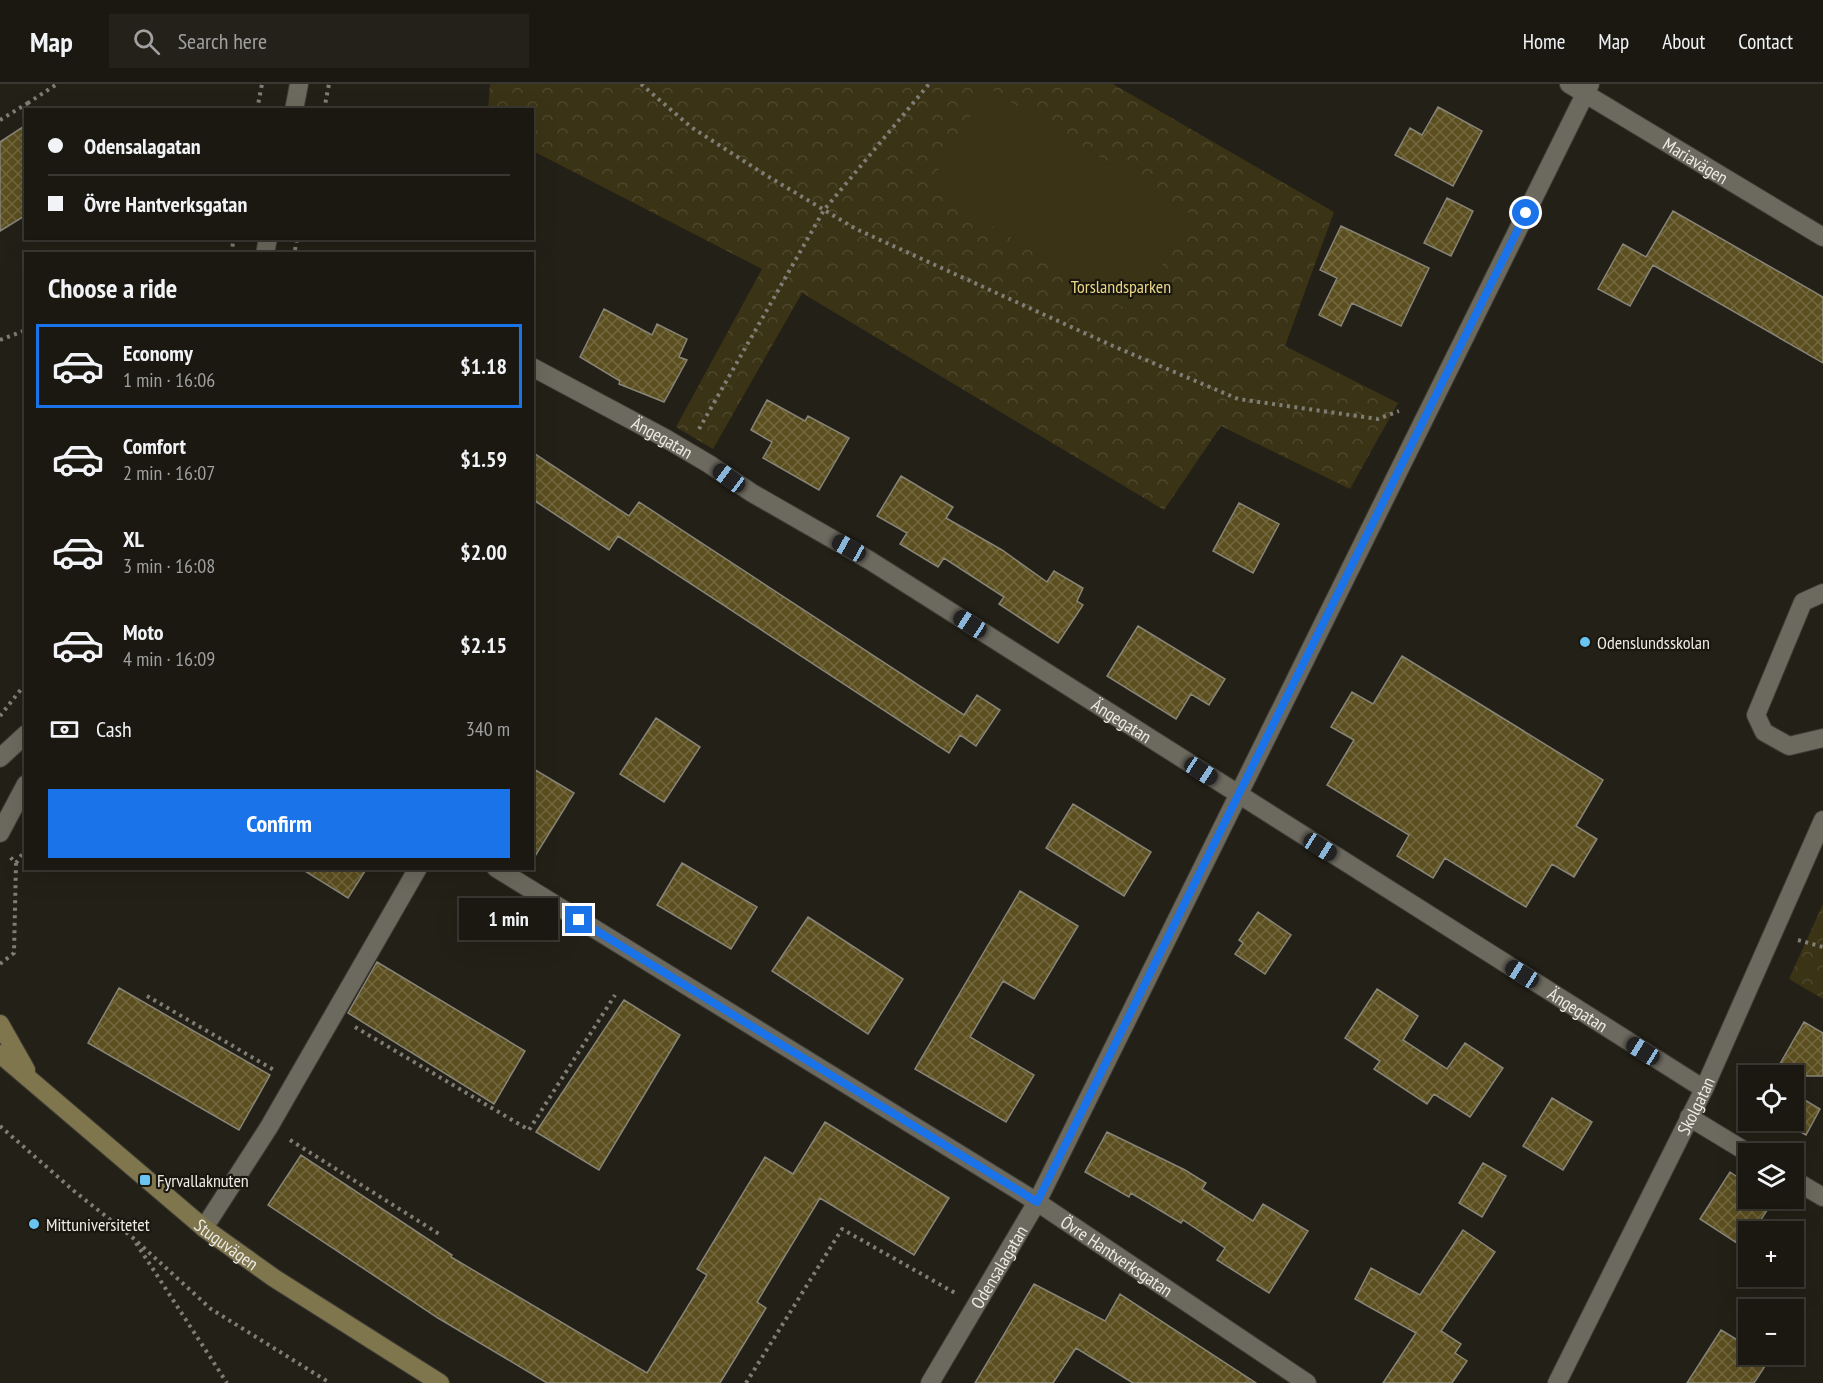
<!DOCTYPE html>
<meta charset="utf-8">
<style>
:root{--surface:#1a1811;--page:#23211a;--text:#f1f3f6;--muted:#9fa09f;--line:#383731;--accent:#1a73e8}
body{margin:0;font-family:"PT Sans Narrow",sans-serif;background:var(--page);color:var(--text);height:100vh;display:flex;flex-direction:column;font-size:22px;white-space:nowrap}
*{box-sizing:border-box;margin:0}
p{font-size:20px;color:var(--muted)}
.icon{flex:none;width:33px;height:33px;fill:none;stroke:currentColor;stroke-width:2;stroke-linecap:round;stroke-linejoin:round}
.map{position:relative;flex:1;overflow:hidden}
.sheet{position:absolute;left:24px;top:168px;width:510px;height:618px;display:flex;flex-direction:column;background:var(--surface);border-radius:0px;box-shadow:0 6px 24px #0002,0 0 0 2px var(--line)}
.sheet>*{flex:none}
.top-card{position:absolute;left:24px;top:24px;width:510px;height:132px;border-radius:0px;box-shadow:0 6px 24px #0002,0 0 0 2px var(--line);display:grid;align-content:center;height:132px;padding:0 24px;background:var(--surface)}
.buttons{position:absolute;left:1738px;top:981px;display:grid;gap:12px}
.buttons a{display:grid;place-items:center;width:66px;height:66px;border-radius:0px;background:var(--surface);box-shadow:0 6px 24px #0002,0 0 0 2px var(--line);font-size:30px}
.end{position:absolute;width:27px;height:27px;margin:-14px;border:8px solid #1a73e8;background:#fff;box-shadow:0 0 0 3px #fff}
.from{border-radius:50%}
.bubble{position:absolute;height:42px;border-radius:0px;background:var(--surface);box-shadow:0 6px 24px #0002,0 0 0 2px var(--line);font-size:20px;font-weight:700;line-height:42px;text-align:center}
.car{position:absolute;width:18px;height:36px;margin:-18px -9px;border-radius:8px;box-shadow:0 0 4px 2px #0007;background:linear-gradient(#222 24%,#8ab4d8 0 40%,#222 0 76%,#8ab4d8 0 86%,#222 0)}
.top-card b{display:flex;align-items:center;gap:21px;height:57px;font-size:22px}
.top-card b+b{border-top:2px solid var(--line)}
.top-card i{width:15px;height:15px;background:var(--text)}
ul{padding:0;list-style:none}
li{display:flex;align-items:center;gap:18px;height:84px;margin:0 12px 9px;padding:0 12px;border:3px solid transparent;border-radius:0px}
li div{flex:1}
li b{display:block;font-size:22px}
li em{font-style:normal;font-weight:700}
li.active{border-color:var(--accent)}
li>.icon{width:54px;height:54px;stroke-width:1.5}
h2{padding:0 24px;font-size:27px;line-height:72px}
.pay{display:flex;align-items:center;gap:15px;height:66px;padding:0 24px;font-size:22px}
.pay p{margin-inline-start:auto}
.cta{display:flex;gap:12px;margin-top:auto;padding:12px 24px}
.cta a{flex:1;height:69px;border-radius:0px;background:var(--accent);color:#fff;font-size:24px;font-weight:700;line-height:69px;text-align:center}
header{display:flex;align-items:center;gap:36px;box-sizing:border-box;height:84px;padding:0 30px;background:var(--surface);border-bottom:2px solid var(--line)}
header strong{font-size:28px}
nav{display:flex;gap:33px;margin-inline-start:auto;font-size:21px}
.search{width:420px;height:54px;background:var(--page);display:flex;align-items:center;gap:15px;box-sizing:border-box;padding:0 21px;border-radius:0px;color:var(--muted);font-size:22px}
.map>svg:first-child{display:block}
.forest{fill:url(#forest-crowns)}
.garden{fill:#3b3315}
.building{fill:url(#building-cross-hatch);stroke:#878478;stroke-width:1.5}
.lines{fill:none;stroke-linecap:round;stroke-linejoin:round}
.service-casing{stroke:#3e3c35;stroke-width:20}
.minor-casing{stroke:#3e3c35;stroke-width:20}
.tertiary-casing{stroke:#3e3c35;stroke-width:20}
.secondary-casing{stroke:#3e3c35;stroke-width:20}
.path{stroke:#7f7d75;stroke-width:4;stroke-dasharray:3 4.5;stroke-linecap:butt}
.service{stroke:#6c695e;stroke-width:18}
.minor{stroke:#6c695e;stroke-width:18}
.tertiary{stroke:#6c695e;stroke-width:18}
.secondary{stroke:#80764e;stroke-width:18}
.route{stroke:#1a73e8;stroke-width:8}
.poi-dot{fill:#69c4f1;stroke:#19170e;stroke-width:2}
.labels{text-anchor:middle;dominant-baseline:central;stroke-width:4.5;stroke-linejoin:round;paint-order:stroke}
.street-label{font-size:18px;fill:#edebe5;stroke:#19170e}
.park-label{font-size:18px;fill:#ead589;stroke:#19170e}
.poi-label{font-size:18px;fill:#edebe5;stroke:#19170e;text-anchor:start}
</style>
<header>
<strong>Map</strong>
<div class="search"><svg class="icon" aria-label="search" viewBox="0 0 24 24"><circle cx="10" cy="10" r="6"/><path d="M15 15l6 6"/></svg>Search here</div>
<nav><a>Home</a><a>Map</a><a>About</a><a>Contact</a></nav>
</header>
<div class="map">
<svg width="1823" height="1299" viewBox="0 0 1823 1299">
<defs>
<pattern id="forest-crowns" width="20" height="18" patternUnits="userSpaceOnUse" patternTransform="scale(1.5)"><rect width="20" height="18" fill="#3b3315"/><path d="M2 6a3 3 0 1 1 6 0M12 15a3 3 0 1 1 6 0" fill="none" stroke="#4e472c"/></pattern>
<pattern id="building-cross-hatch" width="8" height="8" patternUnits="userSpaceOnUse" patternTransform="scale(1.5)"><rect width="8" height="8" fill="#5b4e1f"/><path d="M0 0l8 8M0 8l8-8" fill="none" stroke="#73683f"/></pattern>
</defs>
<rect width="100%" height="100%" fill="#232017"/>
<path class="forest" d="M 490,0 L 1113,0 L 1334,128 L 1285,262 L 1398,319 L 1350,405 L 1221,342 L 1164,426 L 802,209 L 713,365 L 676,343 L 762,185 L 533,67 L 532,26 L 488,26 Z
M 1823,820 L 1823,915 L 1789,895 Z"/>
<path class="garden" d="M 988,4 L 1193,131 L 1132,229 L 928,102 Z"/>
<path class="building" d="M 1438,23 L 1482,47 L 1453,102 L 1395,71 L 1410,44 L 1422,51 Z
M 26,41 L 26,131 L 0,147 L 0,58 Z
M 1447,114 L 1473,127 L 1451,172 L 1424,159 Z
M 1673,127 L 1823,213 L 1823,279 L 1653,181 L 1630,222 L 1598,205 L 1623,160 L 1646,173 Z
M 1341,142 L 1429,184 L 1401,242 L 1352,219 L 1341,242 L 1319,231 L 1337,194 L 1320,186 Z
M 604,225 L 652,251 L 657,240 L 687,255 L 679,273 L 687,276 L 664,318 L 619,300 L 620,297 L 580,273 Z
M 767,316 L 805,337 L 808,332 L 849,354 L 819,406 L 763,374 L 772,358 L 751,346 Z
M 532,368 L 629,432 L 639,418 L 964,631 L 977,611 L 1000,626 L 976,662 L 960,651 L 949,669 L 618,452 L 609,466 L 532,415 Z
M 901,392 L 953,423 L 946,434 L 1002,466 L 1047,498 L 1054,487 L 1083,504 L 1077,517 L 1083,521 L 1058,559 L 999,520 L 1004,513 L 944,474 L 938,483 L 900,460 L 907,449 L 877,432 Z
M 1239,419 L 1279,440 L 1253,489 L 1213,467 Z
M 1138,542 L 1225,595 L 1209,621 L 1191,610 L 1176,635 L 1107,592 Z
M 1402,572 L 1603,696 L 1576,742 L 1597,755 L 1574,793 L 1552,780 L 1526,823 L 1445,774 L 1433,794 L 1397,772 L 1409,751 L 1327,701 L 1354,656 L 1331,643 L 1352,608 L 1373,620 Z
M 656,634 L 700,663 L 664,718 L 620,690 Z
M 532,684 L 574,709 L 532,777 Z
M 1073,720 L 1151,768 L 1124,812 L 1046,764 Z
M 682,779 L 757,823 L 731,865 L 657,821 Z
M 300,784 L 367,784 L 348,814 Z
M 1020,807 L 1078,842 L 1034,915 L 1003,897 L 970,953 L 1034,991 L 1006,1038 L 915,985 Z
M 1258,828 L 1291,851 L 1265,890 L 1235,870 L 1243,859 L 1239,856 Z
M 808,833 L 903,895 L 868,950 L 772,887 Z
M 377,878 L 525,967 L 494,1020 L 348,929 Z
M 119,904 L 270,991 L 239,1046 L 88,959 Z
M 1377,905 L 1418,932 L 1403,956 L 1447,985 L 1465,959 L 1503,984 L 1470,1033 L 1434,1010 L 1427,1020 L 1374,985 L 1380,977 L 1345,954 Z
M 624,916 L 680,951 L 599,1086 L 536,1048 Z
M 1804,938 L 1823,949 L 1823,992 L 1773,992 Z
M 1798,1012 L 1820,1025 L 1806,1051 L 1783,1038 L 1794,1036 L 1794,1019 Z
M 1552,1014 L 1592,1038 L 1563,1086 L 1523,1062 Z
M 825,1038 L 949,1114 L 914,1171 L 820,1114 L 757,1218 L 766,1224 L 720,1299 L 547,1299 L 438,1234 L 268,1121 L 301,1071 L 452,1171 L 451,1173 L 647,1289 L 707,1191 L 697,1185 L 765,1073 L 793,1090 Z
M 1107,1048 L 1185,1086 L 1206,1099 L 1202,1105 L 1253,1137 L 1263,1120 L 1308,1147 L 1269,1209 L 1217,1176 L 1225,1164 L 1183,1136 L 1181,1139 L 1131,1109 L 1129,1113 L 1085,1088 Z
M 1483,1079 L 1506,1092 L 1482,1133 L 1459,1119 Z
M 1730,1088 L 1749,1101 L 1749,1114 L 1775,1114 L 1753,1148 L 1749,1148 L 1749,1154 L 1743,1163 L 1700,1135 Z
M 1463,1146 L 1495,1168 L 1441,1247 L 1461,1260 L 1455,1269 L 1467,1277 L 1452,1299 L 1383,1299 L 1416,1249 L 1355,1215 L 1371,1184 L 1420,1211 Z
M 1034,1200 L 1105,1237 L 1120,1210 L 1256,1299 L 1133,1299 L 1076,1264 L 1053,1299 L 975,1299 Z
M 1721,1246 L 1749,1263 L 1749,1270 L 1761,1270 L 1769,1276 L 1754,1299 L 1687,1299 Z"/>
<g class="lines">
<g class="service-casing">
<path id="service" d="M 1823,509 L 1803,518 L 1756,631 L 1764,648 L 1789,662 L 1823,654
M 204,1144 L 269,1043 L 418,784"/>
</g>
<g class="minor-casing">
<g id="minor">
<path id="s1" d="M 1569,0 L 1823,153"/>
<path id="s2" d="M 532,283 L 665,354 L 709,380 L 752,409 L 869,476 L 1704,1005"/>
<path id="s3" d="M 496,784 L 1037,1118 L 1307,1299"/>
<path d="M 1689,1033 L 1750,1070"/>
<path d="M 1794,1096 L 1823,1113"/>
<path id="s4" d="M 930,1299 L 1037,1118 L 1590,0"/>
<path id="s5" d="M 1557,1299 L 1704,1005 L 1823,736"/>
</g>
</g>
<g class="tertiary-casing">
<path id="tertiary" d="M 294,26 L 299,0
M 265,170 L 268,154
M 0,674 L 26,650
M 0,749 L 26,700"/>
</g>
<g class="secondary-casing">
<g id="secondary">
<path d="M 0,940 L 26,986"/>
<path id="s6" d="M 0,970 L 204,1144 L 274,1194 L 440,1299"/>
</g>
</g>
<path class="path" d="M 641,0 L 691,43 L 764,90 L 856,145 L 1113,262 L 1238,315 L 1378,335 L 1399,327
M 32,26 L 28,19 L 57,0
M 257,26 L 262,0
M 324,26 L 329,0
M 0,36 L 28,19
M 295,166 L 297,154
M 231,170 L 234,154
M 0,256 L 26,246
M 699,345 L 824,126 L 929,0
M 0,632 L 26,599
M 16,779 L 26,765
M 1798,856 L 1823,863
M 0,880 L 14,869 L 16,779 L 9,772
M 147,912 L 274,986
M 355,943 L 529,1046 L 615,911
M 0,1042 L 74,1107 L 132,1153 L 211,1225 L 330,1299
M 290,1056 L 439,1150
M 136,1159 L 227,1299
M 746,1299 L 842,1145 L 955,1209"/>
<use href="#service" class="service"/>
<use href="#minor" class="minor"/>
<use href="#tertiary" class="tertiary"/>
<use href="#secondary" class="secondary"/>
</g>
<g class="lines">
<path class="route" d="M 579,836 L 1037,1118 L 1526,129"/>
</g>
<g class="poi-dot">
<circle cx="1585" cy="558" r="6"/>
<rect x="139" y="1090" width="12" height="12" rx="3"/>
<circle cx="34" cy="1140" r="6"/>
</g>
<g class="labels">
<g class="street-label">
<text stroke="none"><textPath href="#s1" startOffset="148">Mariavägen</textPath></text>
<text stroke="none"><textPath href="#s2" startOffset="148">Ängegatan</textPath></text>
<text stroke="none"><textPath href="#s2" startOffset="688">Ängegatan</textPath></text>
<text stroke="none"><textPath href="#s2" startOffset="1228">Ängegatan</textPath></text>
<text stroke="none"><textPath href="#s5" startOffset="310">Skolgatan</textPath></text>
<text stroke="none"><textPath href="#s6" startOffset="296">Stuguvägen</textPath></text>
<text stroke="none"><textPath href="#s3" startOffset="732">Övre Hantverksgatan</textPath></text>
<text stroke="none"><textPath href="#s4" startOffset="135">Odensalagatan</textPath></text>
</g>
<g class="park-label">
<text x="1121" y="202">Torslandsparken</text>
</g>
<g class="poi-label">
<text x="1597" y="558">Odenslundsskolan</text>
<text x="157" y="1096">Fyrvallaknuten</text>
<text x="46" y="1140">Mittuniversitetet</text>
</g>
</g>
</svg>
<div class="buttons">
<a><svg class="icon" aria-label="locate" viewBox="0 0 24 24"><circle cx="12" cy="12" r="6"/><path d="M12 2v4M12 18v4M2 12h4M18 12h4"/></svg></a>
<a><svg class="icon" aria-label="layers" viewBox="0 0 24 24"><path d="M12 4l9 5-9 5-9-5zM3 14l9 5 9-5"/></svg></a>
<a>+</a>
<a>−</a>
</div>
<i class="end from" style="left:1526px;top:129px"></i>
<i class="end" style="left:579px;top:836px"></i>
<div class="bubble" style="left:459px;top:814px;width:99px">1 min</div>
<i class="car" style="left:729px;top:394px;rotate:307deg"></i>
<i class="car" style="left:849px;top:464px;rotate:299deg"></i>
<i class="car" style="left:970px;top:540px;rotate:303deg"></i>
<i class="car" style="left:1201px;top:687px;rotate:123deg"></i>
<i class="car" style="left:1320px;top:763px;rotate:122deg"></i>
<i class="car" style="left:1522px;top:890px;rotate:302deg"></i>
<i class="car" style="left:1643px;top:967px;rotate:302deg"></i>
<div class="top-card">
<b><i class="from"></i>Odensalagatan</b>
<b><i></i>Övre Hantverksgatan</b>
</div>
<section class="sheet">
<h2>Choose a ride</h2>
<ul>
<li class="active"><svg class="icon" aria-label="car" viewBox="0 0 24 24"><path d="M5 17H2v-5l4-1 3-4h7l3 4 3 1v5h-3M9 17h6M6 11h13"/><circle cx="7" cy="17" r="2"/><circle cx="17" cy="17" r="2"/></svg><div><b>Economy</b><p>1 min · 16:06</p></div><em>$1.18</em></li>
<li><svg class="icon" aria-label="car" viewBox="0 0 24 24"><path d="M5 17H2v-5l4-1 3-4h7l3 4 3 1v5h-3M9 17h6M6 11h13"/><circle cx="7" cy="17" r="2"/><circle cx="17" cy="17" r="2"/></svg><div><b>Comfort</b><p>2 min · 16:07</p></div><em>$1.59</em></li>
<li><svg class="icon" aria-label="car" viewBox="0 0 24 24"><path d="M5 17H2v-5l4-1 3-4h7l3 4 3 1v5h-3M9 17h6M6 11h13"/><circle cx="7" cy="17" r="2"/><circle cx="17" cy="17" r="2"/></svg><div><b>XL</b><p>3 min · 16:08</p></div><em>$2.00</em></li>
<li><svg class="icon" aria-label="car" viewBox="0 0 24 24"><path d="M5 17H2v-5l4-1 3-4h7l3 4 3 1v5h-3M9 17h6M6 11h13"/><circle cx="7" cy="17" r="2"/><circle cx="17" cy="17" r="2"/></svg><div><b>Moto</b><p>4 min · 16:09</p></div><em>$2.15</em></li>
</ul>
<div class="pay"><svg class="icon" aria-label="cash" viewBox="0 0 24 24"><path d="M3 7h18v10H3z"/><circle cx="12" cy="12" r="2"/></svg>Cash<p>340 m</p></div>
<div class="cta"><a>Confirm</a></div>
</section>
</div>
